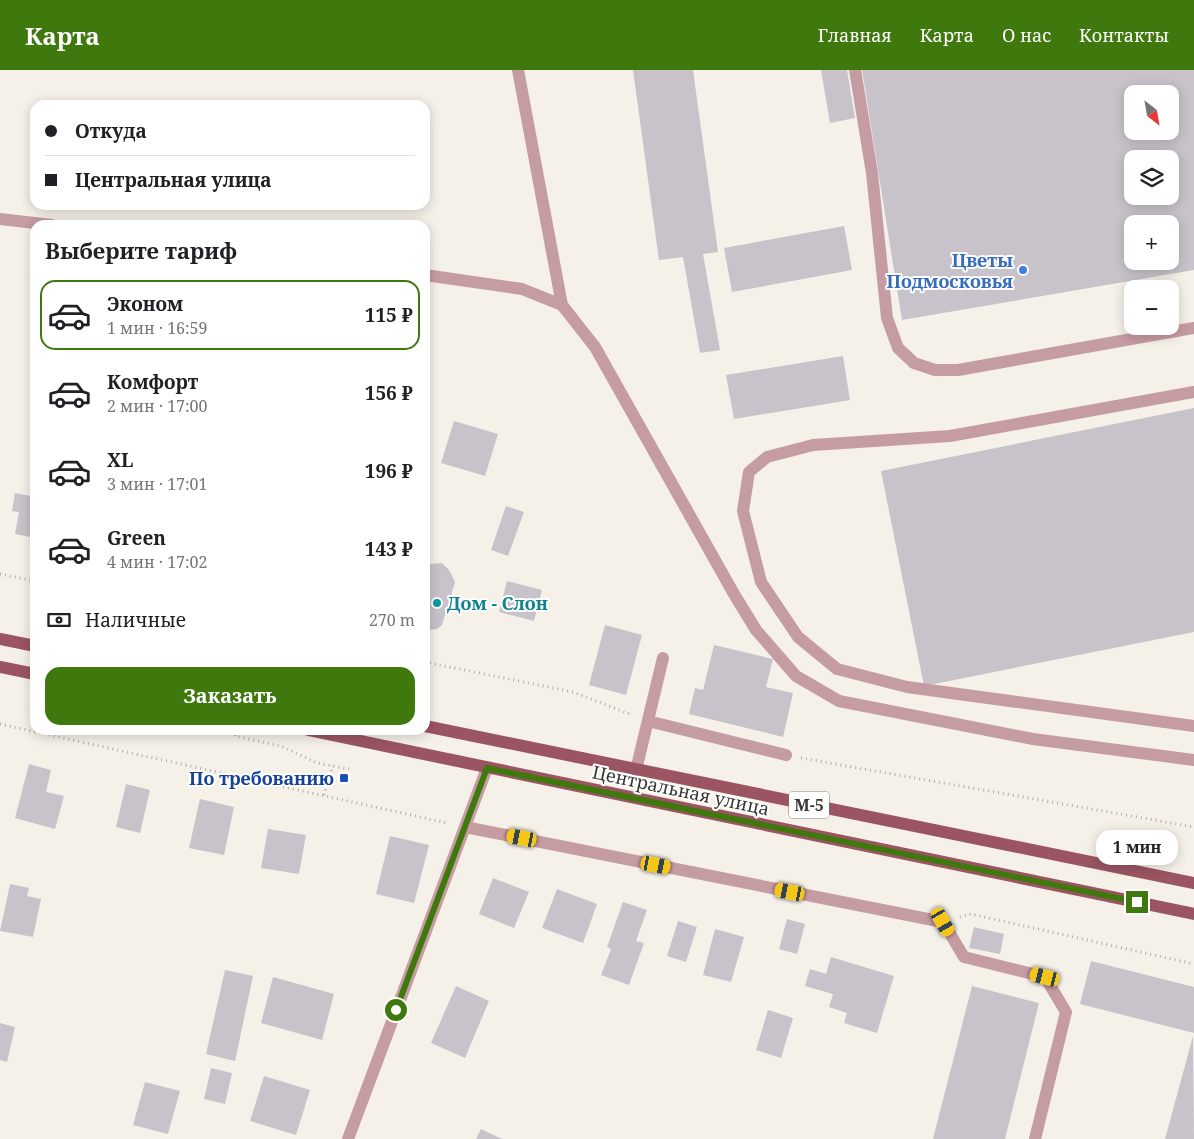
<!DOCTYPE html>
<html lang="ru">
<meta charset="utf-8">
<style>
:root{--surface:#fff;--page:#f2f2f2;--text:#202124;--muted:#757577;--line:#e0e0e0;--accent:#3f780c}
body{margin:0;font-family:"Noto Serif",serif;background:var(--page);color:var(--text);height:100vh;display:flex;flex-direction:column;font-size:19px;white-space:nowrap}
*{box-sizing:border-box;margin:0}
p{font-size:16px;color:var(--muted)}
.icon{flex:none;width:28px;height:28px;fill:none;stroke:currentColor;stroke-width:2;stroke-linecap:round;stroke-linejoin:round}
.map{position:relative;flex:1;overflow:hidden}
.details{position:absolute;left:30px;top:150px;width:400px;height:515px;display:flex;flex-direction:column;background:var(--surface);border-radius:15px;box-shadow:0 2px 12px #0003}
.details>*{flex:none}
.top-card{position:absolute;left:30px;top:30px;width:400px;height:110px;border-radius:15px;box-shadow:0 2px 12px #0003;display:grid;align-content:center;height:110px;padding:0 15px;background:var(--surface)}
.needle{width:32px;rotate:149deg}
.tools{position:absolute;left:1124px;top:15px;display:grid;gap:10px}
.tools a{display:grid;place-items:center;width:55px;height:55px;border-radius:10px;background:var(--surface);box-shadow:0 2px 12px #0003;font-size:25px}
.end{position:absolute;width:22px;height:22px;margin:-11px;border:6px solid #3f780c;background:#fff;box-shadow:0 0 0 2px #fff}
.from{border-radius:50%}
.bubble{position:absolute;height:35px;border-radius:15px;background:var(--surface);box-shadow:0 2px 12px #0003;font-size:16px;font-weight:700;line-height:35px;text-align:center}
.car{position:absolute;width:15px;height:30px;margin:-15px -8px;border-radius:6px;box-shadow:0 0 4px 1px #0007;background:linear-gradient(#f5c518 24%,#345 0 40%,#f5c518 0 76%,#345 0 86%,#f5c518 0)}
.top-card b{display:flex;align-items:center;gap:18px;height:48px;font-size:19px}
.top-card b+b{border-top:1px solid var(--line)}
.top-card i{width:12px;height:12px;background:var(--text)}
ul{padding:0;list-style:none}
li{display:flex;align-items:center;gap:15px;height:70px;margin:0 10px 8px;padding:0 5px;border:2px solid transparent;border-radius:15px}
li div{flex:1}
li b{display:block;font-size:19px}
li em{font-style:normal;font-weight:700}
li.on{border-color:var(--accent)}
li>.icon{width:45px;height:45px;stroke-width:1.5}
h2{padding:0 15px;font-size:22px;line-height:60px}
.pay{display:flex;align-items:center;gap:12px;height:55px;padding:0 15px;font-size:19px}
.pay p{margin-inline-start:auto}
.cta{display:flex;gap:10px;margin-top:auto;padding:10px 15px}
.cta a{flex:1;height:58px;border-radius:15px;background:var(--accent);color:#fff;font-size:20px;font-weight:700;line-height:58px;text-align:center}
header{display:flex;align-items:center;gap:30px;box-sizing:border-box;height:70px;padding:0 25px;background:var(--accent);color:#fff}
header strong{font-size:24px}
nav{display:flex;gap:28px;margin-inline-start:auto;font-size:18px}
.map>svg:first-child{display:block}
.building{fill:#c8c3ca;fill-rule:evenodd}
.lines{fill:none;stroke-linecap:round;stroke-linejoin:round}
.path{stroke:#b0ada7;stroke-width:3;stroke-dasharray:1 4;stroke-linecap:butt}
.minor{stroke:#c69ca3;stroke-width:12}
.major{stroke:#9a5462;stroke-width:12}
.route{stroke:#3f780c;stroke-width:6}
.shop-dot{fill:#3f7fe0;stroke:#fff;stroke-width:2}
.culture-dot{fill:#0f9aa8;stroke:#fff;stroke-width:2}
.transit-dot{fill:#1a4fb4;stroke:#fff;stroke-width:2}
.labels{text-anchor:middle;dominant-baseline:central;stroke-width:4;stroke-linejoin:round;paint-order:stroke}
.shield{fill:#fff;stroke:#757472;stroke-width:1}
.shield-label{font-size:16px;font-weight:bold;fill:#3a3835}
.shop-label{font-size:18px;font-weight:bold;fill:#366cbe;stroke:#fff;text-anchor:end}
.culture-label{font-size:18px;font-weight:bold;fill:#0d838f;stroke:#fff;text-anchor:start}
.transit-label{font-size:18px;font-weight:bold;fill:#164399;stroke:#fff;text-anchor:end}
.street-label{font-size:18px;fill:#3a3835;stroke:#fff}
</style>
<header>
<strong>Карта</strong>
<nav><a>Главная</a><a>Карта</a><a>О нас</a><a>Контакты</a></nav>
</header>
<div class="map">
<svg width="1194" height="1069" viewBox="0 0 1194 1069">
<rect width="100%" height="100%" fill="#f5f1e9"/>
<path class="building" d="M 633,0 L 693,0 L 718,182 L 703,184 L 720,280 L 700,283 L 683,187 L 659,190 Z
M 821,0 L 847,0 L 855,48 L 830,53 Z
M 862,0 L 1194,0 L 1194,200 L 902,250 ZM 1132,24 L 1170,24 L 1170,61 L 1132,61 ZM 1132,89 L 1170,89 L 1170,126 L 1132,126 ZM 1132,154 L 1170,154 L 1170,191 L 1132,191 Z
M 844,156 L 852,200 L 732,222 L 724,178 Z
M 843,286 L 850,330 L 734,349 L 726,305 Z
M 1194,338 L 1194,562 L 924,616 L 881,401 Z
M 454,351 L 498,364 L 485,406 L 441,393 Z
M 15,423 L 35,427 L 35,468 L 15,464 L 19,442 L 12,441 Z
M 506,436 L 524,442 L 508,486 L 491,480 Z
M 442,493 L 449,500 L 455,512 L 442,555 L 437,559 L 429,560 L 425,565 L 425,497 L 431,494 Z
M 507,511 L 542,520 L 534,551 L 499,542 Z
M 605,555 L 642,565 L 626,625 L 589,615 Z
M 714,575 L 773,589 L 766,617 L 793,623 L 783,667 L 689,644 L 695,618 L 703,620 Z
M 29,694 L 51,700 L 46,722 L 64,726 L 55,759 L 15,748 Z
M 126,714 L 150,720 L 140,763 L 116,757 Z
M 200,729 L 234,737 L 224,785 L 189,778 Z
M 268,759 L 306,765 L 299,804 L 261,798 Z
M 390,766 L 429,775 L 414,833 L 376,824 Z
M 493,808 L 529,822 L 514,858 L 479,844 Z
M 10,814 L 29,818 L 27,826 L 41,829 L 33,867 L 0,861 Z
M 557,819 L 597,834 L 583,873 L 542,858 Z
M 623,832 L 647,840 L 636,871 L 644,873 L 629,915 L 601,905 L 611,879 L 607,877 Z
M 787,849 L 805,854 L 797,884 L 779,879 Z
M 678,851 L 697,857 L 686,892 L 667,886 Z
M 974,857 L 1004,864 L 1000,884 L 969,878 Z
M 715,859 L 744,867 L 731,912 L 703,905 Z
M 831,887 L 894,906 L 877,963 L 844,953 L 847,943 L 829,937 L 833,924 L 805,916 L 810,899 L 826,904 Z
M 1091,891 L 1194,917 L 1194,963 L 1080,934 Z
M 225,900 L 253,906 L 235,991 L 206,984 Z
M 273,907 L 334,924 L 322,970 L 261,953 Z
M 456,916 L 489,931 L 465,988 L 431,973 Z
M 972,916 L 1039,933 L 1005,1069 L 933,1069 Z
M 768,940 L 793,948 L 781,988 L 756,980 Z
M 0,953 L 15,957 L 7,992 L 0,990 Z
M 1193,966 L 1194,1069 L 1165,1069 Z
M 211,998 L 232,1003 L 225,1034 L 204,1029 Z
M 264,1006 L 310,1020 L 296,1065 L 250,1051 Z
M 145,1012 L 180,1021 L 168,1064 L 133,1055 Z
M 481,1059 L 502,1069 L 476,1069 Z"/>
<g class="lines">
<path class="path" d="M 0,504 L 35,511
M 425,592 L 573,622 L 632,645
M 0,654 L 447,753
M 237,660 L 235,666 L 281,676 L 317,693 L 349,699
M 801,688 L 1194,757
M 324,725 L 333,696
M 960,847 L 971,844 L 1194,894"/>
<path class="minor" d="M 518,0 L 562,235
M 855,0 L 872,103 L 887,248 L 898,278 L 914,293 L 935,300 L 958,300 L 1194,258
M 0,149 L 52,155
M 425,205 L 522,219 L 562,235 L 595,277 L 734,524 L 756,560 L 796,606 L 839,631 L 1033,669 L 1194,690
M 1194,322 L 950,366 L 813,375 L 767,387 L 749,402 L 743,441 L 761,512 L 798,567 L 837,599 L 907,617 L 1194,656
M 648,651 L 786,685
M 636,700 L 663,588
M 465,757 L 943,852 L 964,887 L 1045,907 L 1066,942 L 1035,1069
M 348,1069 L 487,698"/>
<path class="major" d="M 0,569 L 35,576
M 0,597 L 35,604
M 425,656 L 1194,813
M 308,660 L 1194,844"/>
</g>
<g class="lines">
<path class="route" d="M 396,940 L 487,698 L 1137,832"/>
</g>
<circle class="shop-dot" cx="1023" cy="200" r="5"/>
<circle class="culture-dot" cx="437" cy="533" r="5"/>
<rect class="transit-dot" x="339" y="703" width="10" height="10" rx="2.5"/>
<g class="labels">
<rect class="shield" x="789" y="721.5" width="40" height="27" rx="4"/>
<g class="shield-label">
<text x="809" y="735">М-5</text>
</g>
<g class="shop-label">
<text x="1013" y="190">Цветы<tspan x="1013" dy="21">Подмосковья</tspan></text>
</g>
<g class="culture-label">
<text x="447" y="533">Дом - Слон</text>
</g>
<g class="transit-label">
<text x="334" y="708">По требованию</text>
</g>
<g class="street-label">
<text transform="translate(681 720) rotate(12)">Центральная улица</text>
</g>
</g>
</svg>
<div class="tools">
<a><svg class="needle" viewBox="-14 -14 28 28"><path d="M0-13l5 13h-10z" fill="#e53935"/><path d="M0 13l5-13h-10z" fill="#757577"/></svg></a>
<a><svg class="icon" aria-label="layers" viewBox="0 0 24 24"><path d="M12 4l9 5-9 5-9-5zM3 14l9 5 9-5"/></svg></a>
<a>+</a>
<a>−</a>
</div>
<i class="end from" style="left:396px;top:940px"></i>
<i class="end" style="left:1137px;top:832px"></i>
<div class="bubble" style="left:1096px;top:760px;width:82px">1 мин</div>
<i class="car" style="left:522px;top:768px;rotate:281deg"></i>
<i class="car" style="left:656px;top:795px;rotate:101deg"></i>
<i class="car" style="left:790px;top:822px;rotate:281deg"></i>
<i class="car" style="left:943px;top:852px;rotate:150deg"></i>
<i class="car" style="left:1045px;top:907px;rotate:284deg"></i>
<div class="top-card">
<b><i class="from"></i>Откуда</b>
<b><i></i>Центральная улица</b>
</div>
<section class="details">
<h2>Выберите тариф</h2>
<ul>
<li class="on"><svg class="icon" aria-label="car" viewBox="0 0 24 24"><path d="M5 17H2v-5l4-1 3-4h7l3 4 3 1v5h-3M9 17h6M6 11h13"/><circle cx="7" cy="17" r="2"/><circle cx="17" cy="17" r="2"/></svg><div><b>Эконом</b><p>1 мин · 16:59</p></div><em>115 ₽</em></li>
<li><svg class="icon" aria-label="car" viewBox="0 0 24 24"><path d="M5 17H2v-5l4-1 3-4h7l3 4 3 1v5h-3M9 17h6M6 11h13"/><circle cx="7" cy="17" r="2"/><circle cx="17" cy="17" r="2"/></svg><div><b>Комфорт</b><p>2 мин · 17:00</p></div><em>156 ₽</em></li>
<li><svg class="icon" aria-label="car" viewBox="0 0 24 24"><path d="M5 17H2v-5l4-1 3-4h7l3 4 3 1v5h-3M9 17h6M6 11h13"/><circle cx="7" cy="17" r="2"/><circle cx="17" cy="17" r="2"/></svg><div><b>XL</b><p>3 мин · 17:01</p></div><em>196 ₽</em></li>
<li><svg class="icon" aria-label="car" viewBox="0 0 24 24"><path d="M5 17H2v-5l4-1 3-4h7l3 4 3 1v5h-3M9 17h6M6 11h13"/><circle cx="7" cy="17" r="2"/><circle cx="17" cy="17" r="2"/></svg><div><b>Green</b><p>4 мин · 17:02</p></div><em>143 ₽</em></li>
</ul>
<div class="pay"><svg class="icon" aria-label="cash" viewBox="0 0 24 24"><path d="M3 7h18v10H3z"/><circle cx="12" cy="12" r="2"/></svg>Наличные<p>270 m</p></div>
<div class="cta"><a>Заказать</a></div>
</section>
</div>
